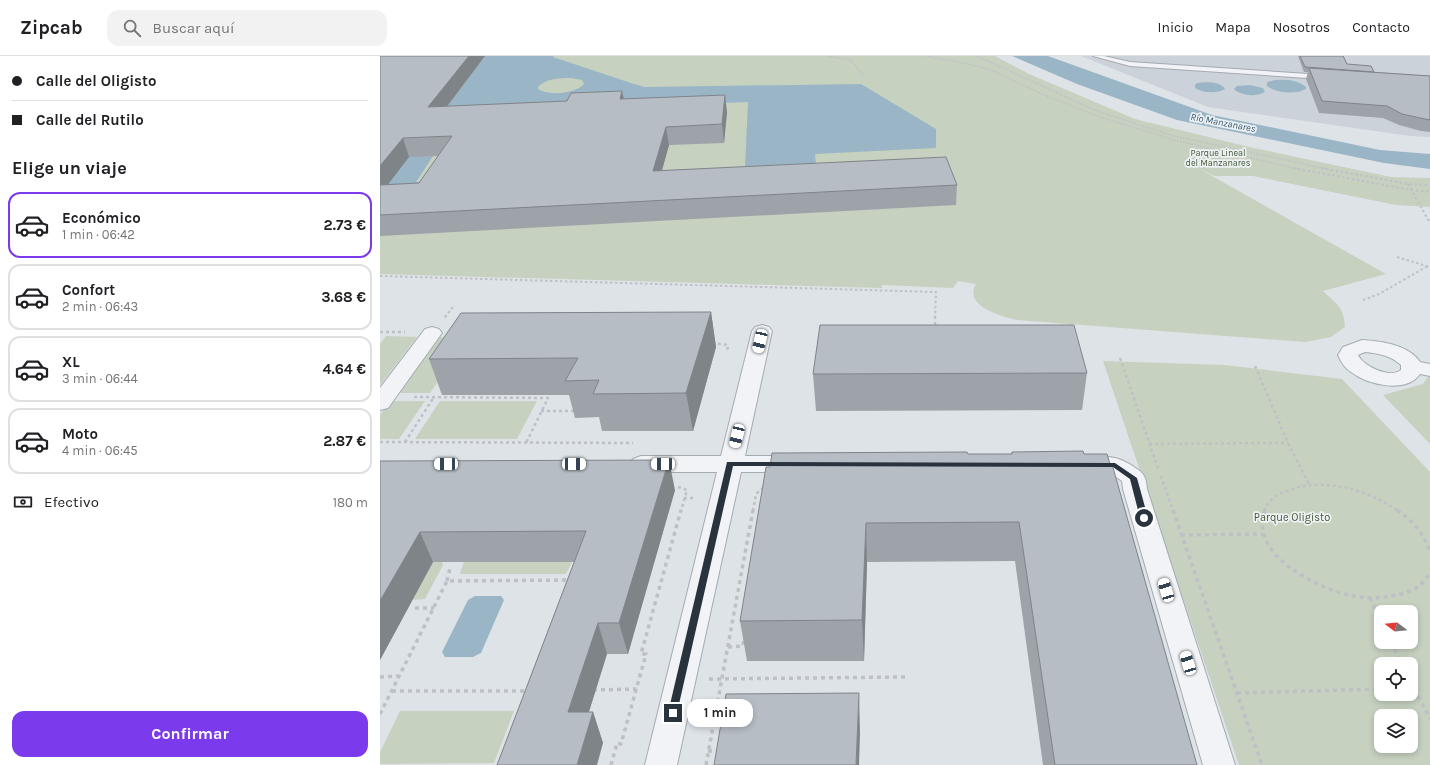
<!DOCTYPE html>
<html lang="es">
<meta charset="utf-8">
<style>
:root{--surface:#fff;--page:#f2f2f2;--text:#202124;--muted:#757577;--line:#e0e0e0;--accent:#7c3aed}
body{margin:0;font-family:Karla,sans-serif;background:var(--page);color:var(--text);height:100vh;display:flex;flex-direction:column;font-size:15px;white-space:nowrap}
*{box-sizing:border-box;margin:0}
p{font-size:13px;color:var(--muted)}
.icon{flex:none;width:22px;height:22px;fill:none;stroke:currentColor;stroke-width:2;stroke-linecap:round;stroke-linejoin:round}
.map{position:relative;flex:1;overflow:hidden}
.side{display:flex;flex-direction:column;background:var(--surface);width:380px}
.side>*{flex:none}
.banner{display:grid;align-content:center;height:88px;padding:0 12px;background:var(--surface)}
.needle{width:26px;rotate:286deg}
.controls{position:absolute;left:994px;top:549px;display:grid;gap:8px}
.controls a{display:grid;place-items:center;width:44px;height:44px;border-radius:8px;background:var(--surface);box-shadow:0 2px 6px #0003;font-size:20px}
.end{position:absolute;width:18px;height:18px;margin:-9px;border:5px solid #28333d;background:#fff;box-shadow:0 0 0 2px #fff}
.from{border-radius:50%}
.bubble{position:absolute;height:28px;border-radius:12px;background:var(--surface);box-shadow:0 2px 6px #0003;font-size:13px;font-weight:700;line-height:28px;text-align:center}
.car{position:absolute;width:12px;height:24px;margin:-12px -6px;border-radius:5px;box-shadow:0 0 3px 1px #0007;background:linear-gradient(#fff 24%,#345 0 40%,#fff 0 76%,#345 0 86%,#fff 0)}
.banner b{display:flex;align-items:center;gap:14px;height:38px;font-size:15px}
.banner b+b{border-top:1px solid var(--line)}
.banner i{width:10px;height:10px;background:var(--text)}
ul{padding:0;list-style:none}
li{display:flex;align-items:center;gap:12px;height:66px;margin:0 8px 6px;padding:0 4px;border:2px solid var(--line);border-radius:12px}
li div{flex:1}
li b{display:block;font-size:15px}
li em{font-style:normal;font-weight:700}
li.selected{border-color:var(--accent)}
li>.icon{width:36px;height:36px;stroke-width:1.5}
h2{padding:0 12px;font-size:18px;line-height:48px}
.pay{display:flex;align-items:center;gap:10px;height:44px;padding:0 12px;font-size:15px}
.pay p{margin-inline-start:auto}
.action{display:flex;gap:8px;margin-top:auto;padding:8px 12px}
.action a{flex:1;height:46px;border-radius:12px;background:var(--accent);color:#fff;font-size:16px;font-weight:700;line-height:46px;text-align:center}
header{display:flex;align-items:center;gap:24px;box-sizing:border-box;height:56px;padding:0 20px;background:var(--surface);border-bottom:1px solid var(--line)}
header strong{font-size:19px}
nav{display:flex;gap:22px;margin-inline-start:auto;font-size:14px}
.search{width:280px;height:36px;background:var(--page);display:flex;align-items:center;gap:10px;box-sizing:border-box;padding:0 14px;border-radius:12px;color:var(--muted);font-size:15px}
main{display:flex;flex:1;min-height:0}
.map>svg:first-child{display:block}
.built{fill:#ccd2d9}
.green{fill:#c6d1c0;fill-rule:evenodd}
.water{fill:#9ab6c6;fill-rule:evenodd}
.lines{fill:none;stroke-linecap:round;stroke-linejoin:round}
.lane-casing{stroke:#a4abb1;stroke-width:2}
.street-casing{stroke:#a4abb1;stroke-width:2}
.path-far3{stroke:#bdc1c6;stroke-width:1.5;stroke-dasharray:1.5 1.5;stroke-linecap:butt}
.path-far2{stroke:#bdc1c6;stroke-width:2;stroke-dasharray:2.5 2.5;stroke-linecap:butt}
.path-far1{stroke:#bdc1c6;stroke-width:2.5;stroke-dasharray:3 3;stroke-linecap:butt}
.path{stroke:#bdc1c6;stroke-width:3.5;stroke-dasharray:4 4;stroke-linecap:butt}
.lane{fill:#f1f3f6;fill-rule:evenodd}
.street{fill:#f1f3f6;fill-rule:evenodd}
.wall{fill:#9da3a9;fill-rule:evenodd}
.shaded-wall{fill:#7f8489}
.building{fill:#b6bdc4;stroke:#7f8489}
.route{fill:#28333d}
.labels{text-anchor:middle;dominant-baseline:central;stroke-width:3.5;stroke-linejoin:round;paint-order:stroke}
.far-park-label{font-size:9px;fill:#415936;stroke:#eef2f5}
.far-water-label{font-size:10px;font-style:italic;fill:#345770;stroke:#eef2f5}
.park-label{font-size:11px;fill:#415936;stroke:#eef2f5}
</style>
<header>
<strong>Zipcab</strong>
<div class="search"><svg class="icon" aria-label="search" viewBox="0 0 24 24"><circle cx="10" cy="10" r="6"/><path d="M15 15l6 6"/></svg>Buscar aquí</div>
<nav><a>Inicio</a><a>Mapa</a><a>Nosotros</a><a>Contacto</a></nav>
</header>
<main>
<section class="side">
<div class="banner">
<b><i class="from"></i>Calle del Oligisto</b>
<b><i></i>Calle del Rutilo</b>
</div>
<h2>Elige un viaje</h2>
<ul>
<li class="selected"><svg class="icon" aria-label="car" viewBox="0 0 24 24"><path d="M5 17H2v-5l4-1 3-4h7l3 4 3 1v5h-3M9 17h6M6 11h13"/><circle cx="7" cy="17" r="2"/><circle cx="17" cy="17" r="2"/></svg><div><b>Económico</b><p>1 min · 06:42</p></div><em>2.73 €</em></li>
<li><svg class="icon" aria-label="car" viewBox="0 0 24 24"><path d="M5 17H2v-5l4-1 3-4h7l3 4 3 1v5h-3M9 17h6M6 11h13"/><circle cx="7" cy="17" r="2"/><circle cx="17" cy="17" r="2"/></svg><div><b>Confort</b><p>2 min · 06:43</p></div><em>3.68 €</em></li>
<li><svg class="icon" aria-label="car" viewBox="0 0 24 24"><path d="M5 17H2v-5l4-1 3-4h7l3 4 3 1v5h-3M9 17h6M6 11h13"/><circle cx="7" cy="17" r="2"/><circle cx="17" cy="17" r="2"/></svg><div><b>XL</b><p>3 min · 06:44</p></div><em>4.64 €</em></li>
<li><svg class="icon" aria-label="car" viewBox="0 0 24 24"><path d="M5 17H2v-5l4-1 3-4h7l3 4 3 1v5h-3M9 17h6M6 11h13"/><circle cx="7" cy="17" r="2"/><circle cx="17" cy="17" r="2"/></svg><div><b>Moto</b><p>4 min · 06:45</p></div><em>2.87 €</em></li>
</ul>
<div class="pay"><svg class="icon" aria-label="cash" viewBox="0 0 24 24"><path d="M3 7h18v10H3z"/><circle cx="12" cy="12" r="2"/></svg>Efectivo<p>180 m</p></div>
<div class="action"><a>Confirmar</a></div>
</section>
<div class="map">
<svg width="1050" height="709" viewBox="0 0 1050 709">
<rect width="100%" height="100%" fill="#dee3e7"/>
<path class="built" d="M 701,0 L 1050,0 L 1050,81 L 1030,80 L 828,51 Z"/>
<path class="green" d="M 0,0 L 615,0 L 649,18 L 755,63 L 869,91 L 1011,121 L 1050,122 L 1050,151 L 1016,149 L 873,120 L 834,120 L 816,111 L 1006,218 L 943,235 C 956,248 964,250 965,271 L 951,281 L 925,286 L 637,264 C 621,260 583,250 596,228 L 578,225 L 573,232 L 502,229 L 502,232 L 0,218 Z
M 6,280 L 37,281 L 0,329 L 0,288 Z
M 56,281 L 87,283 L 50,337 L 16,337 Z
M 723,305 L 845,309 L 962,323 L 1050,416 L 1050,709 L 859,709 ZM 1001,556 L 1031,556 L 1031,586 L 1001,586 ZM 1001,608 L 1031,608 L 1031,638 L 1001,638 ZM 1001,660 L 1031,660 L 1031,690 L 1001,690 Z
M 1050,318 L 1050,388 L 1003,339 L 1043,328 Z
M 10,345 L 45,345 L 19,383 L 0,383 L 0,359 Z
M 60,345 L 157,345 L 137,383 L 35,383 Z
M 53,506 L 62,506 L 63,509 L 45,543 L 32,544 Z
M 84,506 L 192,506 L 187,516 L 185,518 L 81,518 L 80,517 Z
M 20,655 L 134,655 L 114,707 L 0,708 L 0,696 Z"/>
<path class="water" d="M 105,0 L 174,0 L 173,1 L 254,28 L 265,31 L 481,28 L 556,73 L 556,92 L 435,98 L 436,108 L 365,111 L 368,46 L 61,58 ZM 191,22 L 202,24 L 204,28 C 195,38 169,40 158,33 L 158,31 C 166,22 181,22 191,22 Z
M 632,0 L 668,0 L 832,59 L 1000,94 L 1050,98 L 1050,113 L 1004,107 L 797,64 L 697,28 Z
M 895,24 C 905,23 918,24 926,31 L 926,33 C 915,39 896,37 887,30 L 887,26 Z
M 817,27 C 826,26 840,25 845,33 C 836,38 823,37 815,32 L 815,29 Z
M 870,29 L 883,32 L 885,36 C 877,41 861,40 854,33 L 857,30 Z
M 57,94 L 36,126 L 314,113 L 313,124 L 7,129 L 33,95 Z
M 95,540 L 121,540 L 124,544 L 101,597 L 93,601 L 65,601 L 62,596 L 88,544 Z"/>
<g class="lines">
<g class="lane-casing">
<path id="lane" d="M 713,0 L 724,0 L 750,6 L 943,19 L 946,21 L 943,23 L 750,10 Z"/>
</g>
<g class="street-casing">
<path id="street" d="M 382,269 L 389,271 L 392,275 L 365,400 L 420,400 L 428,403 L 432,408 L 428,413 L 420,416 L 361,416 L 297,709 L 265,709 L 337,416 L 261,416 L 253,413 L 249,408 L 253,403 L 261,400 L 341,400 L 372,275 L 375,271 Z
M 52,271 L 59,273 L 62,277 L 8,352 L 0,354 L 0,332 L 45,273 Z
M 982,284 C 1001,285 1029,289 1040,306 L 1050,308 L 1050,320 L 1040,318 C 1026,338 988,329 971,316 C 965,312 961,306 958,299 L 963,291 ZM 985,296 C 997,297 1012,300 1021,309 L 1021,314 C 1010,323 983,310 978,299 Z
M 703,401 C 724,401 736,398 754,411 C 764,417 766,421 767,433 L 855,709 L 823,709 L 743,433 L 742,425 L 730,417 L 703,417 L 695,414 L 691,409 L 695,404 Z"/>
</g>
<path class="path-far3" d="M 447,0 L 471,4 L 483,19
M 545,0 L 589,8 L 616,16 L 662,38 L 711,58 L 794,84 L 918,113
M 597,0 L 712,53 L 790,79 L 947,113"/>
<path class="path-far2" d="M 913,112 L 1031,134 L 1050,136
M 941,112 L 1028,128 L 1050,129
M 1028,128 L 1050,167
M 1017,201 L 1050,211
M 0,220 L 556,236 L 555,261
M 983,244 L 999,238 L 1048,210
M 65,261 L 73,251"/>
<path class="path-far1" d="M 65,261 L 66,260
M 555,269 L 555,260
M 0,276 L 25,276
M 332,287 L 348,289 L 347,297
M 740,302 L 779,415
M 875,310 L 908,387 L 929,428
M 34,341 L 168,342 L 146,387
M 161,355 L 197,355
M 0,386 L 253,387
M 25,386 L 54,341
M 769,388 L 908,387
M 781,420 L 793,455
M 298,431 L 307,434 L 301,455
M 304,442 L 316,442
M 373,455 L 376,438 L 383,432
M 884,455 C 888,445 897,438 907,435 C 943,420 988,434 1018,455"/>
<path class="path" d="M 793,454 L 882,709
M 885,454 C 868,499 938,533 973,540 C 989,543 1005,542 1021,538 C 1027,536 1033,534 1038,531 C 1043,527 1046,522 1050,517
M 1017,454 C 1032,464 1043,477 1050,495
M 801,479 L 883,478
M 67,525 L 70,512
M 990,542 L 1001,565
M 35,552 L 54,552
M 1011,586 L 1022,608
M 348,591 L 363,590 L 364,583
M 0,621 L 18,620
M 329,623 L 525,621
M 1031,626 L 1050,663
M 213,634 L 256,633
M 12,635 L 148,635
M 857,637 L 1001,633
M 0,658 L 67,525 L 190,524
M 328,695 L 338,695
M 231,709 L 237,687 L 241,688 L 266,598 L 261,598 L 301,454
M 326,709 L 373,454"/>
<use href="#lane" class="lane"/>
<use href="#street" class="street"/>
</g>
<path class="wall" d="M 0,0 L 105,0 L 67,50 L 187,45 L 242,35 L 244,43 L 347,56 L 344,87 L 289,89 L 282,115 L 577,129 L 576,149 L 0,180 ZM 58,100 L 39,127 L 8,128 L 29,101 Z
M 918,0 L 963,0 L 967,8 L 994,16 L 1050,20 L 1050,76 L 1041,75 L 1019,69 L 1003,62 L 939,57 L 926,23 L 928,16 L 924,16 Z
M 331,256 L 336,291 L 313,375 L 222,375 L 219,361 L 195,362 L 189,339 L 62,339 L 49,303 Z
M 707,317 L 702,354 L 436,355 L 433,318 Z
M 632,396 L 817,709 L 663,709 L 635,505 L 487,506 L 484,605 L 367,605 L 360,565 L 390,411 L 588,398 L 631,398 Z
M 0,405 L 295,434 L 248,598 L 227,598 L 209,656 L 213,656 L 223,687 L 117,709 L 194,506 L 53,506 L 0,604 Z"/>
<path class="shaded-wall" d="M 89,0 L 105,0 L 53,69 L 48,51 Z
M 242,35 L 246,53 L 240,43 Z
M 345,39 L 347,56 L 344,87 L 342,68 Z
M 286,71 L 289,89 L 276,135 L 273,115 Z
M 23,82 L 29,101 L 0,139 L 0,110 Z
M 331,256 L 336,291 L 313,375 L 306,337 Z
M 289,404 L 295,434 L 248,598 L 239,567 Z
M 486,467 L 487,506 L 484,605 L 482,564 Z
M 40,476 L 53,506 L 0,604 L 0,545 Z
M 218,567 L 227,598 L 199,687 L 188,656 Z
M 479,637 L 480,677 L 479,709 L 476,709 Z
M 213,656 L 223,687 L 217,709 L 197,709 Z"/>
<path class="building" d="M 0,0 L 89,0 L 48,51 L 187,45 L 191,37 L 242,35 L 240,43 L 345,39 L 342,68 L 286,71 L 273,115 L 566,101 L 577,129 L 0,159 L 0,129 L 39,127 L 72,80 L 23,82 L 0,110 Z
M 920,0 L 963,0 L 967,8 L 991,10 L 994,16 L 925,11 Z
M 929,12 L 1050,20 L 1050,64 L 1045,63 L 1022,58 L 1007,50 L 942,45 Z
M 331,256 L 306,337 L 213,338 L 219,324 L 185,325 L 198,302 L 49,303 L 81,257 Z
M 440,269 L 694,269 L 707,317 L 433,318 Z
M 703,395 L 704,398 L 727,398 L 730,408 L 732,408 L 817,709 L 675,709 L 639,466 L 486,467 L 482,564 L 360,565 L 386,411 L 390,411 L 392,397 L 587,396 L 588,398 L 632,398 L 632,396 Z
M 289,404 L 239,567 L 218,567 L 188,656 L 213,656 L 197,709 L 117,709 L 206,475 L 40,476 L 0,545 L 0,405 Z
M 479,637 L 476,709 L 334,709 L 346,638 Z"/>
<path class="route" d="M 347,406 L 735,407 L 757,422 L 768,462 L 764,464 L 760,462 L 750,423 L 733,411 L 353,410 L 297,657 L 296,659 L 289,659 L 288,657 Z"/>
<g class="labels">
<g class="far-park-label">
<text x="838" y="97">Parque Lineal<tspan x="838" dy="10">del Manzanares</tspan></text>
</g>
<g class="far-water-label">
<text transform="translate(843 67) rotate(11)">Río Manzanares</text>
</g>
<g class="park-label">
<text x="912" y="461">Parque Oligisto</text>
</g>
</g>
</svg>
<div class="controls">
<a><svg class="needle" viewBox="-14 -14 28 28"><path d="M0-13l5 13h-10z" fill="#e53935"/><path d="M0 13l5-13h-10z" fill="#757577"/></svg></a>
<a><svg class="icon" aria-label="locate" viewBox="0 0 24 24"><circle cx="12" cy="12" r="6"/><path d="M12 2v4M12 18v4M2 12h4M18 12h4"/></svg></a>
<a><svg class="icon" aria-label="layers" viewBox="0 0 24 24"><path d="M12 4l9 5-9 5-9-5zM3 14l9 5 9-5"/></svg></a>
</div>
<i class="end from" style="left:764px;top:462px"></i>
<i class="end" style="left:293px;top:657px"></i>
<div class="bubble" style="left:307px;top:643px;width:66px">1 min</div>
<i class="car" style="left:380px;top:285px;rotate:193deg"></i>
<i class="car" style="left:357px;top:380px;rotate:194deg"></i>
<i class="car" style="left:66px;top:408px;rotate:270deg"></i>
<i class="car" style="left:194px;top:408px;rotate:90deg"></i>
<i class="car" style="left:283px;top:408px;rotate:270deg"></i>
<i class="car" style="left:786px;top:534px;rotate:343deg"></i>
<i class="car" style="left:808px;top:607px;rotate:343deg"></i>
</div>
</main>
